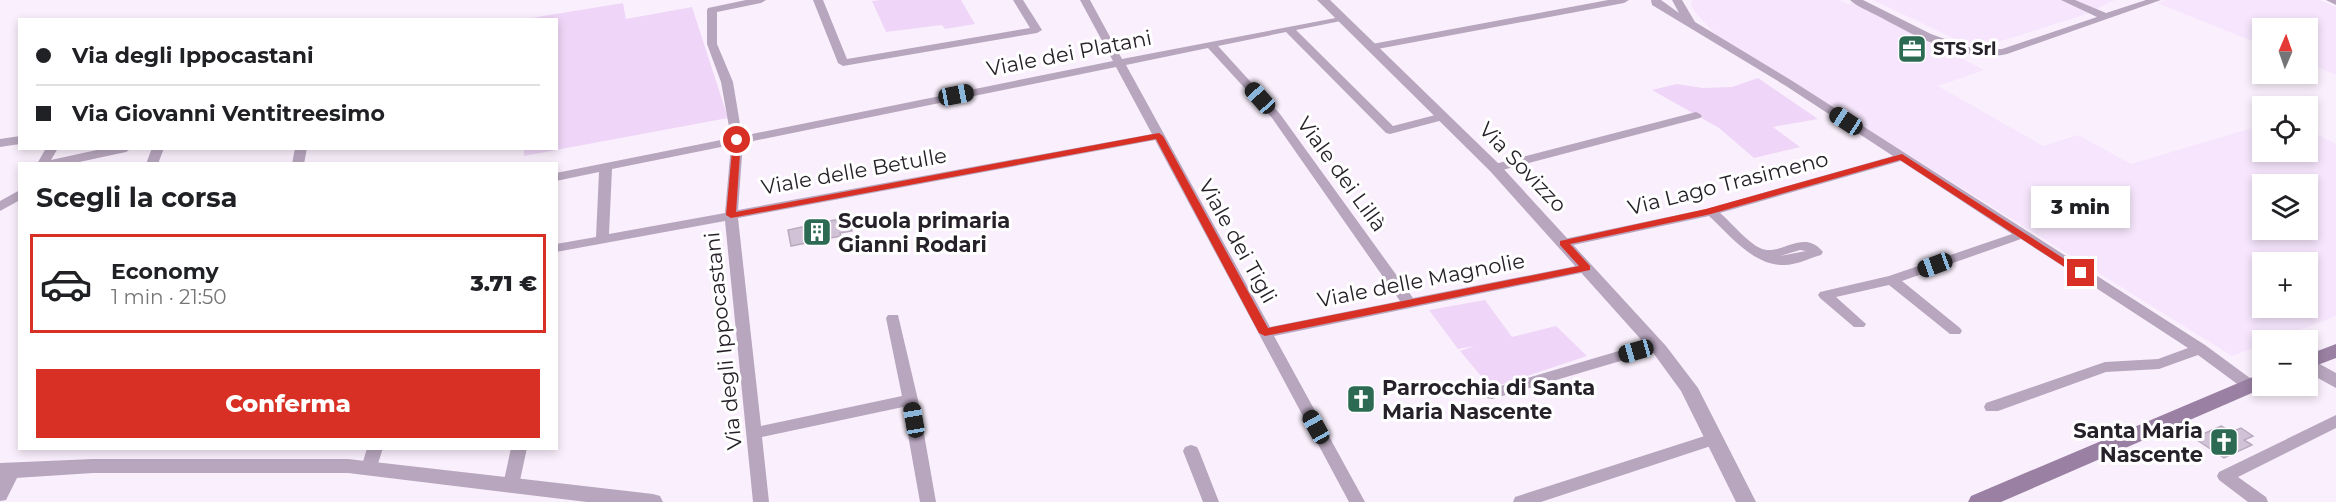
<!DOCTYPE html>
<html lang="it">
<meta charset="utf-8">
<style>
:root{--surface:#fff;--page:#f2f2f2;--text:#202124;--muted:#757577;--line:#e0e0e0;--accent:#d93025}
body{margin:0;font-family:Montserrat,sans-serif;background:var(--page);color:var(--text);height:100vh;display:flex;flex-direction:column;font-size:22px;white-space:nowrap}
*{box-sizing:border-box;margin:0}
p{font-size:20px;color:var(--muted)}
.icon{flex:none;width:33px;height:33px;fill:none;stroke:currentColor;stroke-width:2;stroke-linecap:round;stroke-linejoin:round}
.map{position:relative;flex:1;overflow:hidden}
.side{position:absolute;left:18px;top:162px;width:540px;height:288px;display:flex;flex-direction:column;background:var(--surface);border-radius:0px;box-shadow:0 3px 9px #0003}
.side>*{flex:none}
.guide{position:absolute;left:18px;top:18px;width:540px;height:132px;border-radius:0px;box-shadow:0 3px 9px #0003;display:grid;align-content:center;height:132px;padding:0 18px;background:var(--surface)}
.needle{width:39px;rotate:2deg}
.tools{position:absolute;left:2252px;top:18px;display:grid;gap:12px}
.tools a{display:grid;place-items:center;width:66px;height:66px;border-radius:0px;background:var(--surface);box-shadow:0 3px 9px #0003;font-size:30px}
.end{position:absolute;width:27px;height:27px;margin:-14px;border:8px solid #d93025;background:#fff;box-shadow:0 0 0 3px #fff}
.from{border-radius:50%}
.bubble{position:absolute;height:42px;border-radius:0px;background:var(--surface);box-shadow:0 3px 9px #0003;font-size:20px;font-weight:800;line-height:42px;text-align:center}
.car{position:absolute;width:18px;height:36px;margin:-18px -9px;border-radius:8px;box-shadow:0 0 4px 2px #0007;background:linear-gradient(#222 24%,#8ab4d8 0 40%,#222 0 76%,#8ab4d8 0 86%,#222 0)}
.guide b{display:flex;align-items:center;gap:21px;height:57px;font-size:22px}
.guide b+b{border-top:2px solid var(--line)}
.guide i{width:15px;height:15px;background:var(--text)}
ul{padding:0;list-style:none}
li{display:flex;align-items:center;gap:18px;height:99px;margin:0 12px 9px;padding:0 6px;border:3px solid var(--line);border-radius:0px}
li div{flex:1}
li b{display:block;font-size:22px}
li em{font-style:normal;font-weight:800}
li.on{border-color:var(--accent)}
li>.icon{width:54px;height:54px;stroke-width:1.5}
h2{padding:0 18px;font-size:27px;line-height:72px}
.action{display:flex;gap:12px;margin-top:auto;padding:12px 18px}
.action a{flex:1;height:69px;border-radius:0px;background:var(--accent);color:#fff;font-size:24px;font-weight:800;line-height:69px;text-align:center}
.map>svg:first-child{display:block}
.built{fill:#f6e5fc;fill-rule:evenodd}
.green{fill:#efd5f7}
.building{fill:#d2c2d7;stroke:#b9aabe;stroke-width:1.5}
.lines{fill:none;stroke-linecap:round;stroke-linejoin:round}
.minor{fill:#b8a6be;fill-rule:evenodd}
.tertiary{fill:#b8a6be;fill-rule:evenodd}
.secondary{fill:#9a80a3;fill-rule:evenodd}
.route{fill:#d93025}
.labels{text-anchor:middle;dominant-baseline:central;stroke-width:6;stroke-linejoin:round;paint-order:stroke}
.far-poi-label{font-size:18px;font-weight:bold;fill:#272129;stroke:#fff;text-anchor:start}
.street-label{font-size:21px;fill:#272129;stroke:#fff}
.poi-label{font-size:21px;font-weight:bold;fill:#272129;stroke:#fff;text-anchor:start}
</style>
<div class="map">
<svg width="2336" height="502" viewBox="0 0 2336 502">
<rect width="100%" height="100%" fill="#faf0fd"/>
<path class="built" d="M 1692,0 L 1839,0 L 1848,4 L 1852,3 L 1984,70 L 1938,86 L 2043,146 L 2078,135 L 2131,164 L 2262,125 L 2262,152 L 2307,152 L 2307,129 L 2336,144 L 2336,316 L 2274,340 L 2262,340 L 2262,345 L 2232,356 L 1716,35 L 1695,12 L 1691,5 ZM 2262,184 L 2307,184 L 2307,230 L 2262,230 ZM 2262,262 L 2307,262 L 2307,308 L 2262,308 Z
M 1873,0 L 2115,0 L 2084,15 L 1976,49 Z
M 2167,0 L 2319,0 L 2336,7 L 2336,75 L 2307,63 L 2307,28 L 2262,28 L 2262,45 L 2157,3 Z"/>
<path class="green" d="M 881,0 L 961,0 L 975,24 L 945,29 L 942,25 L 886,32 L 872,1 Z
M 623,3 L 626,19 L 692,7 L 728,118 L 524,156 L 524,149 L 556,148 L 556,20 L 525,19 Z
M 1758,78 L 1818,119 L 1773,127 L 1800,147 L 1754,158 L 1719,128 L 1652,90 L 1677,84 L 1703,88 L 1732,87 Z
M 1485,300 L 1512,337 L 1556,326 L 1587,356 L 1491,388 L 1460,351 L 1474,346 L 1458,349 L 1429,310 Z"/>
<path class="building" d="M 849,217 L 852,231 L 840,233 L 841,236 L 791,246 L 788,230 Z
M 2221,426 L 2231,432 L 2241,428 L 2253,436 L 2244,440 L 2252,445 L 2224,458 L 2194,438 Z"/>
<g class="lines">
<path class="minor" d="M 746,0 L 766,0 L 761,3 L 717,12 L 717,44 L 733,82 L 742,136 L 1113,61 L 1080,0 L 1090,0 L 1122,59 L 1346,16 L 1346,20 L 1296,30 L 1393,126 L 1443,113 L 1447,115 L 1449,117 L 1447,119 L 1390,134 L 1386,133 L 1286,32 L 1218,46 L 1280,114 L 1413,298 L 1586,264 L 1593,268 L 1586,272 L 1274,336 L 1365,502 L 1349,502 L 1155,140 L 738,218 L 761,426 L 902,396 L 886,318 L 888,315 L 898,315 L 918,400 L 936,502 L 920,502 L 903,407 L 762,437 L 769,502 L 753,502 L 725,221 L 556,252 L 556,244 L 596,237 L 599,172 L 556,181 L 556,173 L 731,138 L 721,82 L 707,44 L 707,10 L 708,8 ZM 1208,48 L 1272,118 L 1400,301 L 1270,327 L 1126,65 ZM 1116,67 L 1152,134 L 738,210 L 743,143 ZM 731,145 L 725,213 L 609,234 L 612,169 Z
M 813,0 L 823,0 L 847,59 L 1030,28 L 1013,0 L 1023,0 L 1042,30 L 1037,33 L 843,66 L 838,63 Z
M 1608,0 L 1629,0 L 1624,3 L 1372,50 L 1367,47 L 1372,44 Z
M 1651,0 L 1661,0 L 1679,13 L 1672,0 L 1682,0 L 1695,22 L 1794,82 L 2205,345 L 2254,381 L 2257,385 L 2254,389 L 2244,389 L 2198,355 L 2159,369 L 2106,372 L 1998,411 L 1986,411 L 1984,407 L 1986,403 L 2105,362 L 2158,359 L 2188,348 L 2021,239 L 1902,281 L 1960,328 L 1962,331 L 1960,334 L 1950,334 L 1889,285 L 1836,297 L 1866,324 L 1864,327 L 1854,327 L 1820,298 L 1818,295 L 1820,292 L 1889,276 L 2012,234 L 1901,161 L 1720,213 C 1731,222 1747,242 1760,248 C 1780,258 1803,227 1823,252 L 1821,255 C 1810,258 1796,265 1785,265 C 1753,266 1730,235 1709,216 L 1564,247 L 1559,246 L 1557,243 L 1559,240 L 1706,209 L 1893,156 L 1786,86 L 1652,5 ZM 1800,250 L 1806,251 L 1780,256 Z
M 1850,0 L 1863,0 L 1931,34 L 1967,47 L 1985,50 L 2002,49 L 2097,17 L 2061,0 L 2075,0 L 2106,13 L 2146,0 L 2161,0 L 2007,54 C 1963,64 1916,36 1878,16 C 1869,11 1857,7 1850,0 Z
M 2326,0 L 2336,0 L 2336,5 Z
M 1696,112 L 1700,114 L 1702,116 L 1700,118 L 1495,172 L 1489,168 L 1491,165 Z
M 20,136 L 20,144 L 0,147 L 0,139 Z
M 46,148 L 58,148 L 51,160 L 106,148 L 132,148 L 126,152 L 70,164 L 37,164 Z
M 152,148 L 164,148 L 158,164 L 146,164 Z
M 295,148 L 307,148 L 304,164 L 292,164 Z
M 20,190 L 20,200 L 0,211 L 0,201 Z
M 1656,340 L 1661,341 L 1663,345 L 1661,349 L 1492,399 L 1487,398 L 1484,394 L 1487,390 Z
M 2336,415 L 2336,428 L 2238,477 L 2266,497 L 2268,502 L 2248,502 L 2219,480 L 2217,476 L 2219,472 Z
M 1714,433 L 1720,435 L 1722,439 L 1720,443 L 1541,502 L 1513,502 L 1515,497 Z
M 1191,445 L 1197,447 L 1199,451 L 1219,502 L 1203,502 L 1183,451 L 1185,447 Z
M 367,448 L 383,448 L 375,473 L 369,475 L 363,473 L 361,469 Z
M 511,448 L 527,448 L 519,485 L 517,489 L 511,491 L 505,489 L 503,485 Z
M 13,464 L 19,466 L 21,470 L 6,500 L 0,501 L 0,479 L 7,466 Z"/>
<path class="tertiary" d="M 1317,0 L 1330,0 L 1500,165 L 1666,346 L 1698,388 L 1756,502 L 1736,502 L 1681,391 L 1654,354 L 1490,171 Z
M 2307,357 L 2336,373 L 2336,388 L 2307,372 Z
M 93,459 L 348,459 L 653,494 L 660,496 L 663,502 L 587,502 L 348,473 L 93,473 L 0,479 L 0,463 Z"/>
<path class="secondary" d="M 2336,344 L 2336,358 L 2307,369 L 2307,355 Z
M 2262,373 L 2262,386 L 2268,386 L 2001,502 L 1968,502 L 1971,496 Z"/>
</g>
<path class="route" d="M 1159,133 L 1163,136 L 1268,328 L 1579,266 L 1560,245 L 1560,241 L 1706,209 L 1902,154 L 2086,273 L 2077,275 L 1900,160 L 1711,214 L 1570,244 L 1590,266 L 1590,270 L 1265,336 L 1259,333 L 1156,139 L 731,218 L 726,215 L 733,140 L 737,137 L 741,140 L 736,212 Z"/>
<defs>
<g id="office-square" transform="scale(1.5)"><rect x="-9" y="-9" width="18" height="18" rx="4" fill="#2d6a54" stroke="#fff"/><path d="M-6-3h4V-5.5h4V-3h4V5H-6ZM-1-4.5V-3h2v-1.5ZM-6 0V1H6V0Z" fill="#fff"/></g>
<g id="building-square" transform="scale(1.5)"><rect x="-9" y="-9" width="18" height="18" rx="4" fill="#2d6a54" stroke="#fff"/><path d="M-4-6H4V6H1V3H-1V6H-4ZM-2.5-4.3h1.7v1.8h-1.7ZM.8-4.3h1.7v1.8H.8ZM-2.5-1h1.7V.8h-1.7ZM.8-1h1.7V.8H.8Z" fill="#fff"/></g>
<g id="church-square" transform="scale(1.5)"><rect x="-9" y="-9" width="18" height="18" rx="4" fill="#2d6a54" stroke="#fff"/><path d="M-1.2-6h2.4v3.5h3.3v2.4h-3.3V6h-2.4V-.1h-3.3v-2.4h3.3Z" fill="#fff"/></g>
</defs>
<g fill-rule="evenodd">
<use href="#office-square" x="1912" y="49"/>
<use href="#building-square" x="817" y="232"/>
<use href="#church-square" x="1361" y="399"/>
<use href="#church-square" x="2224" y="442"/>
</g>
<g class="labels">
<g class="far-poi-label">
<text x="1933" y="49">STS Srl</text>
</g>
<g class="street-label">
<text transform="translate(1069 53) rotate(-11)">Viale dei Platani</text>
<text transform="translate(1523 167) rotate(46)">Via Sovizzo</text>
<text transform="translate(854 171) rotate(-10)">Viale delle Betulle</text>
<text transform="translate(1342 174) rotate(54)">Viale dei Lillà</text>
<text transform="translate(1728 183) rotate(-14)">Via Lago Trasimeno</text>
<text transform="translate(1238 241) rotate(61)">Viale dei Tigli</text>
<text transform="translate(1421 280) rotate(-11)">Viale delle Magnolie</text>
<text transform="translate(723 341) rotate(-96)">Via degli Ippocastani</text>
</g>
<g class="poi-label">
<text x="838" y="220">Scuola primaria<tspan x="838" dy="24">Gianni Rodari</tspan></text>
<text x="1382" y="387">Parrocchia di Santa<tspan x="1382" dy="24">Maria Nascente</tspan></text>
<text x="2203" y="430" text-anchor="end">Santa Maria<tspan x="2203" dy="24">Nascente</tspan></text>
</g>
</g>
</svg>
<div class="tools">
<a><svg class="needle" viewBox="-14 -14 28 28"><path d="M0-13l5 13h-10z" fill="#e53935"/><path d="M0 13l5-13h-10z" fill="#757577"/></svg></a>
<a><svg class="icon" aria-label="locate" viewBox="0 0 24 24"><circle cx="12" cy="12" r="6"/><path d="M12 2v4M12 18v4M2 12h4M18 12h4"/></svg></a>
<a><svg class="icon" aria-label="layers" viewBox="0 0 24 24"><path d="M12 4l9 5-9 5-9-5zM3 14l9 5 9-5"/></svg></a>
<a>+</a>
<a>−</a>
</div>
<i class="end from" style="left:737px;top:140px"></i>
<i class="end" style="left:2081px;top:273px"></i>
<div class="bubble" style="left:2031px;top:186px;width:99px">3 min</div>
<i class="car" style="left:956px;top:95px;rotate:79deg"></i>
<i class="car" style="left:1260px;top:98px;rotate:318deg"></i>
<i class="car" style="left:1846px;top:121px;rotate:303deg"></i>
<i class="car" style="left:1935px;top:265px;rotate:250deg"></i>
<i class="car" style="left:1636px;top:351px;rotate:254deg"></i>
<i class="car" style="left:914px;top:420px;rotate:350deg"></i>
<i class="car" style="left:1316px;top:427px;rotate:331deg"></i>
<div class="guide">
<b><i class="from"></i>Via degli Ippocastani</b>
<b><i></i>Via Giovanni Ventitreesimo</b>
</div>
<section class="side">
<h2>Scegli la corsa</h2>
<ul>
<li class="on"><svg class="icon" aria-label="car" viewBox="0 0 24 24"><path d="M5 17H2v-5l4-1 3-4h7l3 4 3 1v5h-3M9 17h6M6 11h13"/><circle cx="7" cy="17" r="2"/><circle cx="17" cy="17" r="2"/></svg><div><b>Economy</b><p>1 min · 21:50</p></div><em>3.71 €</em></li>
</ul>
<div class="action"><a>Conferma</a></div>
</section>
</div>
